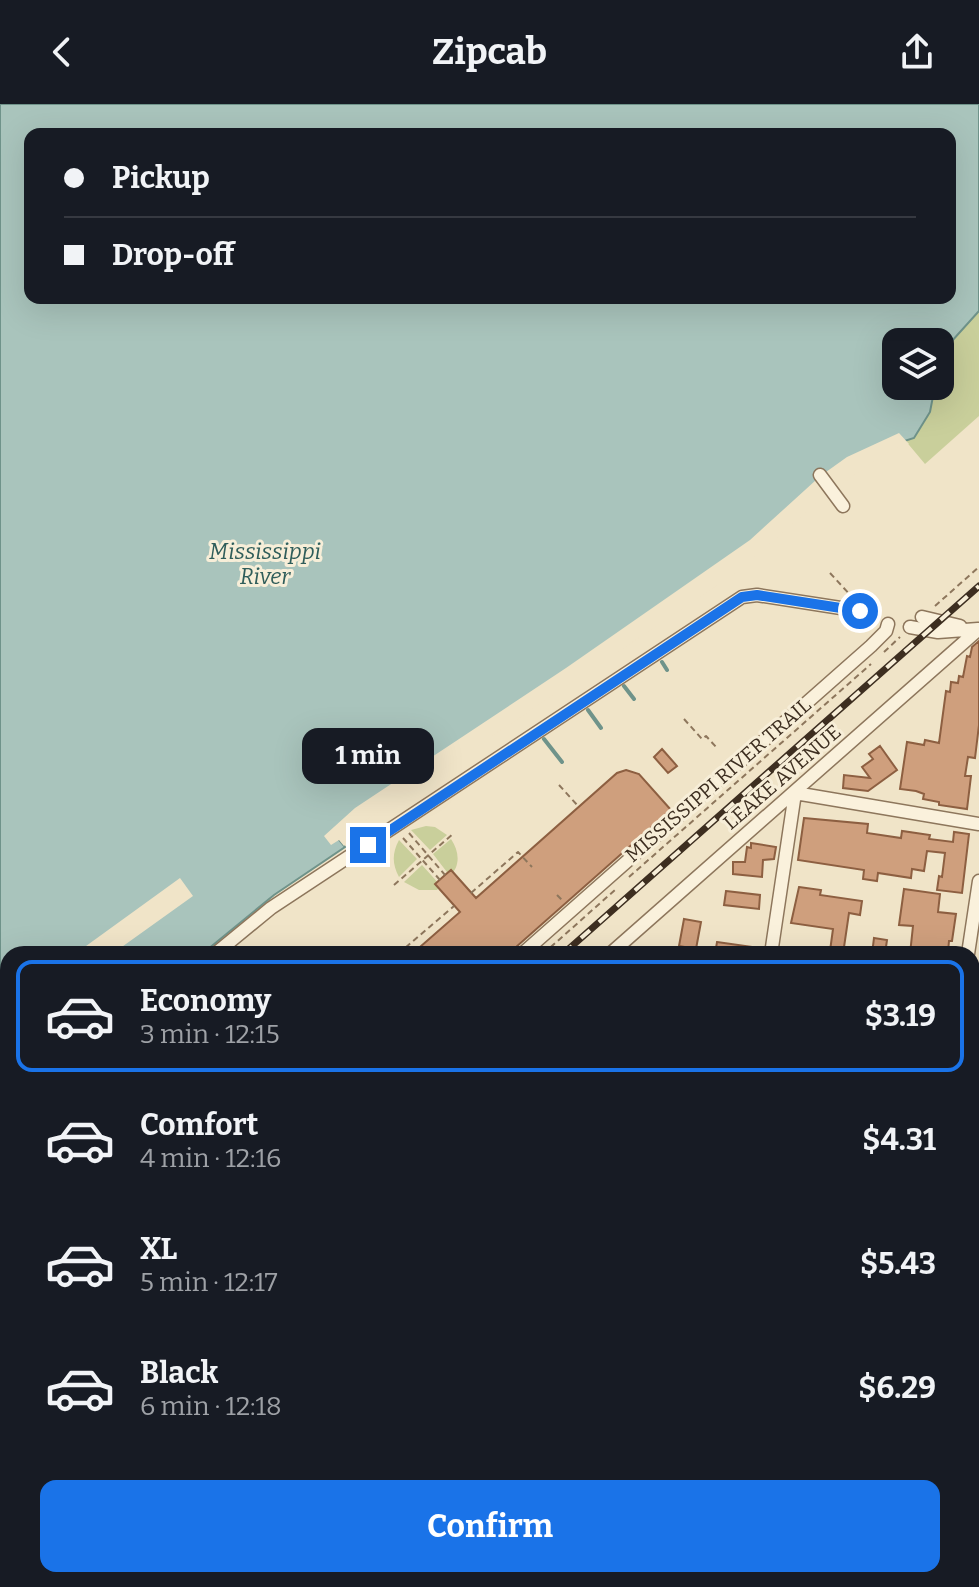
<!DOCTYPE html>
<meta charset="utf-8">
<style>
:root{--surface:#171b24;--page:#242831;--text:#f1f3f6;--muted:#9ea1a6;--line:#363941;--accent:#1a73e8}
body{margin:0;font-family:Bitter,serif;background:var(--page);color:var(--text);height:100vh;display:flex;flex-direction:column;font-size:30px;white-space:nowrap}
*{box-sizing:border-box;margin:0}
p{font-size:26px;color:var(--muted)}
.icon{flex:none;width:44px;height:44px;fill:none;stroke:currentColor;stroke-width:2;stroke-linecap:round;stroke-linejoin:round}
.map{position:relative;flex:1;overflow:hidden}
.side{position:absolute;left:0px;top:842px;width:980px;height:642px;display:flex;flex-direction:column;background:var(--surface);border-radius:24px 24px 0 0;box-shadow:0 8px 32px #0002}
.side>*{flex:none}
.guide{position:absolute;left:24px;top:24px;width:932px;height:176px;border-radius:16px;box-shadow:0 8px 32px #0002;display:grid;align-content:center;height:176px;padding:0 40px;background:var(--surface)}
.buttons{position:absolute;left:882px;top:224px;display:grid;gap:16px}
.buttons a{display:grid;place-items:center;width:72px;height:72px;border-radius:16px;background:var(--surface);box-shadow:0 8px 32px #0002;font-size:40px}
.end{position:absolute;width:36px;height:36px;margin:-18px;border:10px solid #1a73e8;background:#fff;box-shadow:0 0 0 4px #fff}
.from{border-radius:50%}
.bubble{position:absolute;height:56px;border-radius:16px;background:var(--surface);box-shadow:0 8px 32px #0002;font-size:26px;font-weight:700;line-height:56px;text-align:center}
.guide b{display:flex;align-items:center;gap:28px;height:76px;font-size:30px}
.guide b+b{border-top:2px solid var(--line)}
.guide i{width:20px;height:20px;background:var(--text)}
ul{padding:14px 0 0;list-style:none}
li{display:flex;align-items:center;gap:24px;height:112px;margin:0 16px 12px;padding:0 24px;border:4px solid transparent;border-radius:16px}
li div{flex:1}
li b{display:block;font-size:30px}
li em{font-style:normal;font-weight:700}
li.selected{border-color:var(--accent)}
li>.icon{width:72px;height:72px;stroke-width:1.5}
.cta{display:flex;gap:16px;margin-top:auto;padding:16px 40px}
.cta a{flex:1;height:92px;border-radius:16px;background:var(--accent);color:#fff;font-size:32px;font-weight:700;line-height:92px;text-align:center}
header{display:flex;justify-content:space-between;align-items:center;height:104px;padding:0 40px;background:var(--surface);font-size:36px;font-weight:700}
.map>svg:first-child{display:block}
.green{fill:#c9cf9b}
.water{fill:#a9c4bc;stroke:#6f938a;stroke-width:2;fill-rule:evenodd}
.pier{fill:#f0e4c8}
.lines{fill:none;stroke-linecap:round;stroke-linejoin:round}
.stream{stroke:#6f938a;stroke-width:4}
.building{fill:#cf9f7d;stroke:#8d5f41;stroke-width:2}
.minor-casing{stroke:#8d765c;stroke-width:15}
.path{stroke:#8d765c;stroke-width:2;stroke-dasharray:6 4;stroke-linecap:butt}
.minor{stroke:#faf1dc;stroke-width:12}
.rail-casing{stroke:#3d2e20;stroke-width:7}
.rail{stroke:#f7eed8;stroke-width:4;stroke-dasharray:12;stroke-linecap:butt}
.route{stroke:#1a73e8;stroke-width:10}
.labels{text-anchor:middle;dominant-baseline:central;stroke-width:6;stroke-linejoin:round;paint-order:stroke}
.street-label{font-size:20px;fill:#3d2e20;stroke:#f7eed8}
.water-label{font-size:22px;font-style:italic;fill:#2f5d5a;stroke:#f7eed8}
</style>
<header><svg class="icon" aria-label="back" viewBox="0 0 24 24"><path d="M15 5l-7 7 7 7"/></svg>Zipcab<svg class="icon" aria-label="share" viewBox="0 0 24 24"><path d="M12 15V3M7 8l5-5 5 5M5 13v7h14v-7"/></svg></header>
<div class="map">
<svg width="979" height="1483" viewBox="0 0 979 1483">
<rect width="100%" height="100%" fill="#f0e4c8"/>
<path class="green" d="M 979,171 L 979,312 L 925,360 L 899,329 L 920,282 L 940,282 L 940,238 Z
M 426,722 L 435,723 L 447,731 L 430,746 L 411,726 Z
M 451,735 C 459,747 461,761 450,772 L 433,750 Z
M 399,736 L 417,755 L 399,773 C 392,760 392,749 399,736 Z
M 422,761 L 441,782 L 437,786 L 419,786 L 404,778 Z"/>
<path class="water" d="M 0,0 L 979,0 L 979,207 L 942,248 L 940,258 L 940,238 L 896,238 L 896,282 L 935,282 L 930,308 L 914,334 L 892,341 L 336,732 L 345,743 L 274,791 L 202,850 L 8,850 L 8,998 L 0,1003 ZM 30,30 L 950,30 L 950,194 L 30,194 Z"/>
<path class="pier" d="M 899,329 L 909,340 L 894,344 L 837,383 L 826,368 L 847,353 Z
M 816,376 L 827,390 L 736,469 L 342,732 L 347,739 L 344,742 L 339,736 L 331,741 L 324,732 L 355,704 L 566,564 L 750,436 Z
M 180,774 L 193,792 L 112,850 L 75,850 Z"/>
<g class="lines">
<path class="stream" d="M 662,558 L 667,566
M 624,582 L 634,595
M 588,606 L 601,624
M 544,635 L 562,658"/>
</g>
<path class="building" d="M 979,537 L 979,621 L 975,654 L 968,653 L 965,672 L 971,672 L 967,705 L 939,701 L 939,698 L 923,695 L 924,690 L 916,687 L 900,685 L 907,638 L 924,641 L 925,636 L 939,639 L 946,587 L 950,588 L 951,578 L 958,579 L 959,572 L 963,573 L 967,552 L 970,553 L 972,543 Z
M 880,642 L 897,666 L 868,687 L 843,684 L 844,671 L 870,674 L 862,663 L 873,655 L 869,650 Z
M 662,645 L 677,662 L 668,669 L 654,653 Z
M 626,666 L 639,670 L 671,706 L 516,843 L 513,850 L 412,850 L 460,808 L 435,780 L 445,771 L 451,766 L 476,794 L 617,669 Z
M 804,714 L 868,720 L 867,729 L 901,734 L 902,727 L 930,731 L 929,735 L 953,738 L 954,728 L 969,730 L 962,789 L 937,786 L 939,772 L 942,773 L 945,749 L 927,747 L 924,767 L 912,765 L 911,774 L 878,769 L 877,777 L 863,775 L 864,766 L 798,756 Z
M 751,739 L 776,743 L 774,755 L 763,756 L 762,773 L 733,770 L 733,758 L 745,758 L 747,743 L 751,744 Z
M 799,783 L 821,786 L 820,791 L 862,797 L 860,811 L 849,809 L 843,850 L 833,850 L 830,847 L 833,825 L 791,819 Z
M 904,785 L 940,790 L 938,808 L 956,810 L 952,837 L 949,837 L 948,848 L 910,850 L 913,822 L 899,821 Z
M 726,787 L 760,791 L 759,805 L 724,801 Z
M 684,815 L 701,818 L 696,845 L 679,842 Z
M 874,834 L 887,836 L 885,850 L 872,850 Z
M 717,838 L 760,844 L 760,850 L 715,850 Z"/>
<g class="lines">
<g class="minor-casing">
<path id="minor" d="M 820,371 L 843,402
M 922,513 L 960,522
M 910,523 L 938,528 L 978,525
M 795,689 L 979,720
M 215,850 L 271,804 L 742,493 L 757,491 L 860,507
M 522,850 L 871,542 L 886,527 L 888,520
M 610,850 L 979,525
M 771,850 L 795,689
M 968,850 L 979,777
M 972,900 L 979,901
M 0,1040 L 8,1033
M 972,1083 L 979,1084
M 972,1278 L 979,1279
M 0,1328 L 8,1322
M 972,1439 L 979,1439
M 0,1447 L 8,1447
M 356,1476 L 356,1483
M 545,1476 L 545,1483
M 734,1476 L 734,1483
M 923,1476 L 923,1483
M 25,1483 L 25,1476
M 171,1483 L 171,1476"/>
</g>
<path class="path" d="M 830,469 L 853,494
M 935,502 L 979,463
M 884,548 L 900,533
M 684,615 L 702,635 L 706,632 L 717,644
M 559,681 L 579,703
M 409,729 L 445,771
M 403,734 L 440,776
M 629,773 L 871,560
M 394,781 L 454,729
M 471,789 L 518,748 L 532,763
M 557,791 L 563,797
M 398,850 L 454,802
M 543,850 L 616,785
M 0,1059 L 8,1068
M 0,1081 L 8,1090
M 0,1271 L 8,1266"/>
<use href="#minor" class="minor"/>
<g class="rail-casing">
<path id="rail" d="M 563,850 L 979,482
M 0,1288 L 8,1282"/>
</g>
<use href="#rail" class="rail"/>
</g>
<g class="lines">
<path class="route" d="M 368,741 L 742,493 L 757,491 L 860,507"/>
</g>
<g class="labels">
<g class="street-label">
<text transform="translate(782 673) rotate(-41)">LEAKE AVENUE</text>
<text transform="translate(718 676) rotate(-41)">MISSISSIPPI RIVER TRAIL</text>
</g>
<g class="water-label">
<text x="265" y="447">Mississippi<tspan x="265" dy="25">River</tspan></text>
</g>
</g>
</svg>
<div class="buttons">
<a><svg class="icon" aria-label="layers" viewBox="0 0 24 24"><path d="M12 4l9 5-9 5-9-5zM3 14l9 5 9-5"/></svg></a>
</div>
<i class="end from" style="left:860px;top:507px"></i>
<i class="end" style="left:368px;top:741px"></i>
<div class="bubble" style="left:302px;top:624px;width:132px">1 min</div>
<div class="guide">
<b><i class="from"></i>Pickup</b>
<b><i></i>Drop-off</b>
</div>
<section class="side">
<ul>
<li class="selected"><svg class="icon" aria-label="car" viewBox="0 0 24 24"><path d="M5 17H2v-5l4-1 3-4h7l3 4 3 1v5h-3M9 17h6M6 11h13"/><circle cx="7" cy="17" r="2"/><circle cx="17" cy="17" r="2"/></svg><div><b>Economy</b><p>3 min · 12:15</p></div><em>$3.19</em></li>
<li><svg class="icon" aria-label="car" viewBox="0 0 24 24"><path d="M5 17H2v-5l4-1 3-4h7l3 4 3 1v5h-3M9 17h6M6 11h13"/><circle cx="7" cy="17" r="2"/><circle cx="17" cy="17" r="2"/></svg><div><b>Comfort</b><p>4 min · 12:16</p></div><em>$4.31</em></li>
<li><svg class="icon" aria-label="car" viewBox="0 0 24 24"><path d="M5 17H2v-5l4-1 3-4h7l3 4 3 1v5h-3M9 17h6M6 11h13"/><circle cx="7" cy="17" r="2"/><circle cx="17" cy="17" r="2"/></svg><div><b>XL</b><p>5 min · 12:17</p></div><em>$5.43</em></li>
<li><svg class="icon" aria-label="car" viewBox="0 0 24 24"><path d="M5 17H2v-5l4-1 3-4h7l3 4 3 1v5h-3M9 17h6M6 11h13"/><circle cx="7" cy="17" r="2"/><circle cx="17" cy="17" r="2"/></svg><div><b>Black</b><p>6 min · 12:18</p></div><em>$6.29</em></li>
</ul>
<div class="cta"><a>Confirm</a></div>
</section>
</div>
